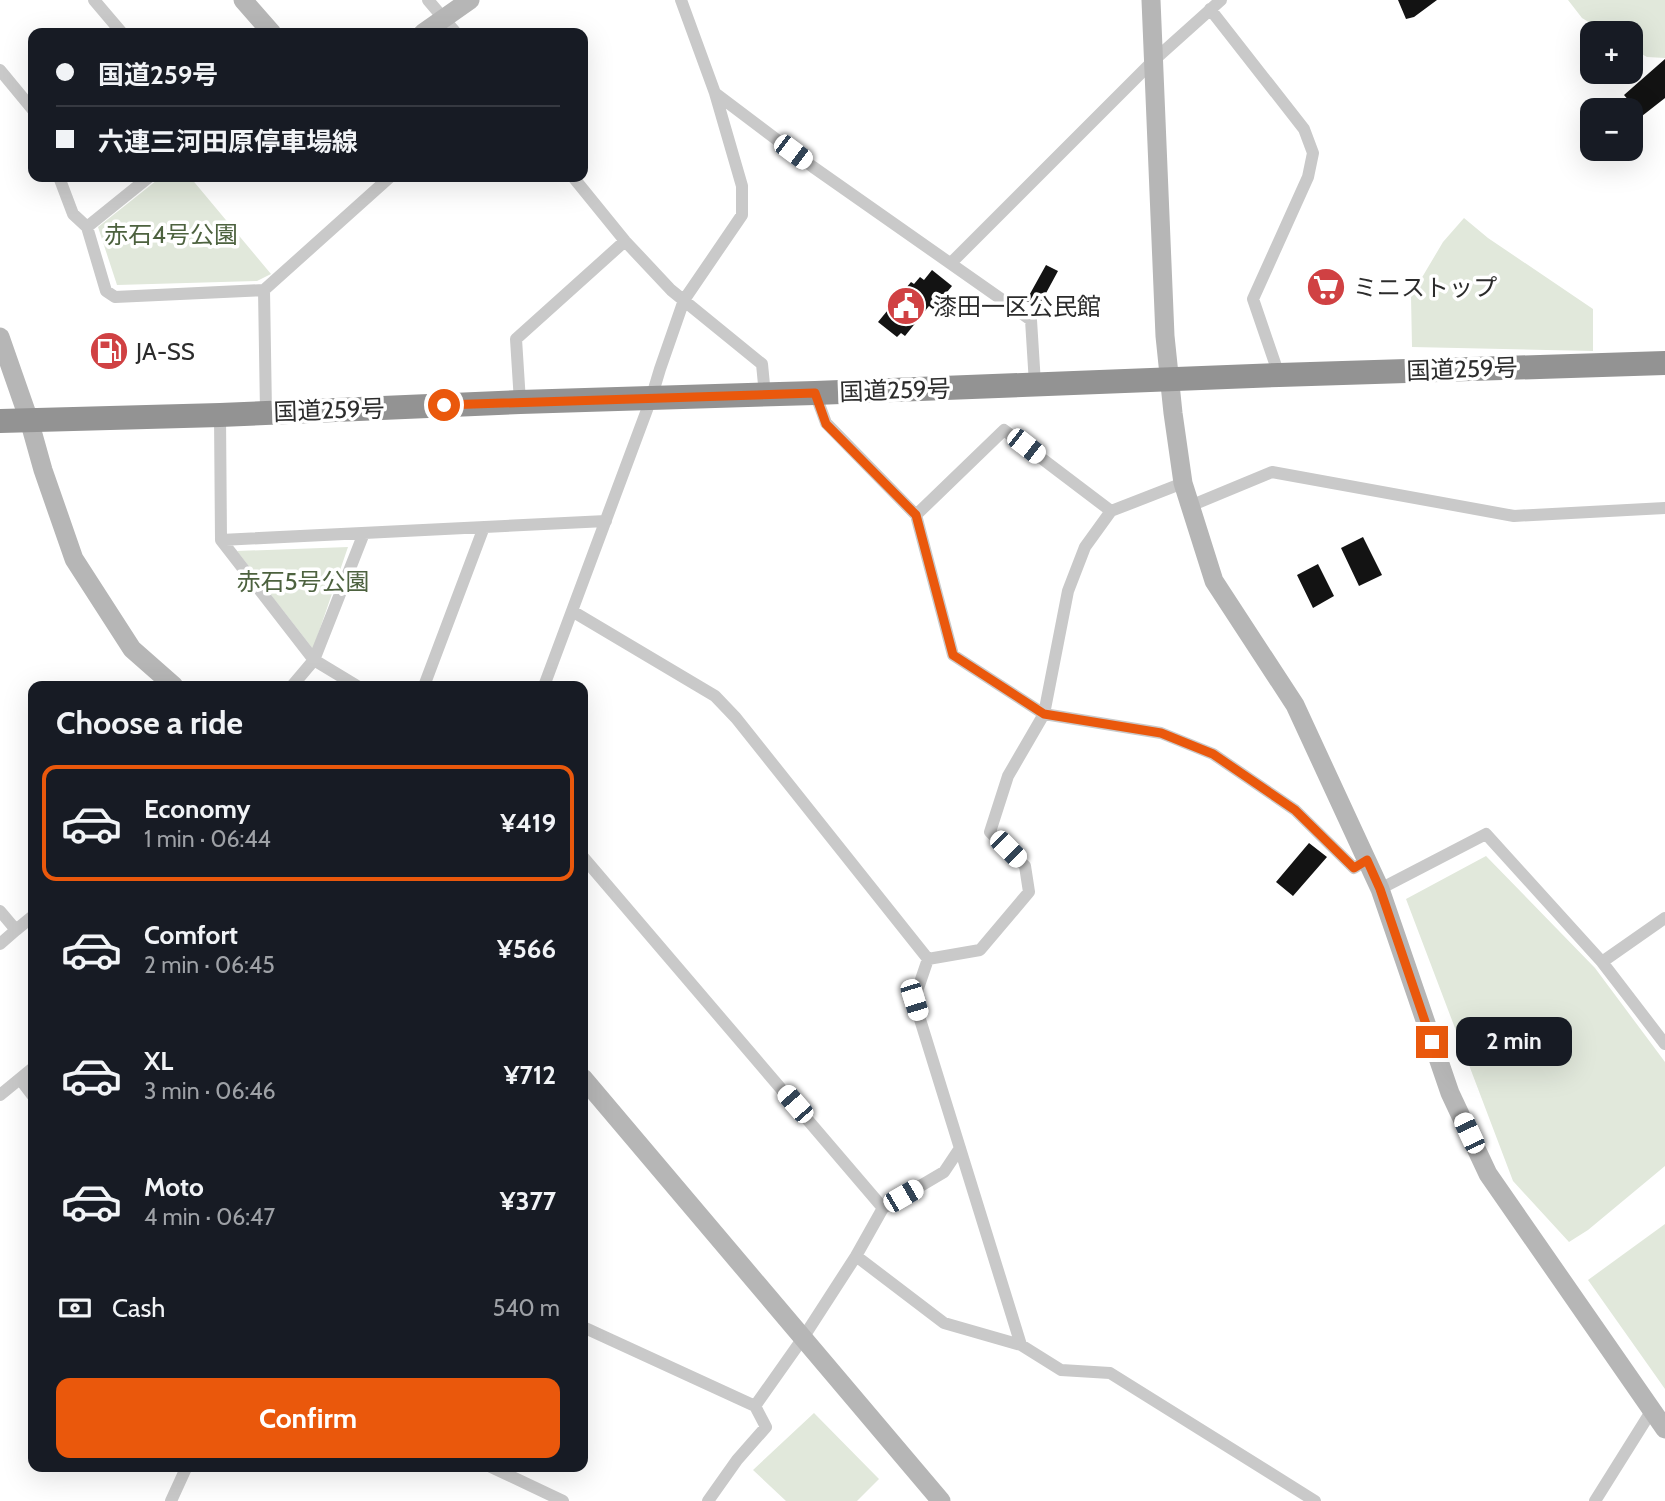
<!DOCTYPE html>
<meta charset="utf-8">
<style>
:root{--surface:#171b24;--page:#242831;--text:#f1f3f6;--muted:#9ea1a6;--line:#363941;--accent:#ea580c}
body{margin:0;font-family:Cabin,"Noto Sans JP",sans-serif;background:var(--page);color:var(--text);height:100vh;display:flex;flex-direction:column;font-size:26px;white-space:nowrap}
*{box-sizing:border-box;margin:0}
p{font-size:23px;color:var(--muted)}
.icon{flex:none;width:38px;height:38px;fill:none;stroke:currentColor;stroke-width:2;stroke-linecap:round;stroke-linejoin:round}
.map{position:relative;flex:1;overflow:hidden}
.sheet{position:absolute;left:28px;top:681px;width:560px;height:791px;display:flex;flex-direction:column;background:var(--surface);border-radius:14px;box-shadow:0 7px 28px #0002}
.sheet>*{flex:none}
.top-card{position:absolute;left:28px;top:28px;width:560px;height:154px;border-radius:14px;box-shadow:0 7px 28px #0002;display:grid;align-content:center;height:154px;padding:0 28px;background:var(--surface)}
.fabs{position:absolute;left:1580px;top:21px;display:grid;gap:14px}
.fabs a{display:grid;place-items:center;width:63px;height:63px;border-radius:14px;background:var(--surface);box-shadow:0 7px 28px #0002;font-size:35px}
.end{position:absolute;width:32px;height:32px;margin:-16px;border:9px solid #ea580c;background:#fff;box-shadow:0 0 0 4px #fff}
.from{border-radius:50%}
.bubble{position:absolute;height:49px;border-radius:14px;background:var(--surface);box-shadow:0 7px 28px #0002;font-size:23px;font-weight:700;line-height:49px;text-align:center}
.car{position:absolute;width:21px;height:42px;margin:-21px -10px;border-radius:9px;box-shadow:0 0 5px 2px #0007;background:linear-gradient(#fff 24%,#345 0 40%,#fff 0 76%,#345 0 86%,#fff 0)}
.top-card b{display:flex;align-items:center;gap:24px;height:66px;font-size:26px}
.top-card b+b{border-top:2px solid var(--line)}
.top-card i{width:18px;height:18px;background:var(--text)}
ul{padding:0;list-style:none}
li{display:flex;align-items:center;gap:21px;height:116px;margin:0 14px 10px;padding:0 14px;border:4px solid transparent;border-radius:14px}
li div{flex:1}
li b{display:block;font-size:26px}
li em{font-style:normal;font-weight:700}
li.current{border-color:var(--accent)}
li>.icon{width:63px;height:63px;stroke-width:1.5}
h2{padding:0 28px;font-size:32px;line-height:84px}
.pay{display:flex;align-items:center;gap:18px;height:77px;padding:0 28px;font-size:26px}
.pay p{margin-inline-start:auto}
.primary-button{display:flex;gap:14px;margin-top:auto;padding:14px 28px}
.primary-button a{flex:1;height:80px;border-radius:14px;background:var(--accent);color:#fff;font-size:28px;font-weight:700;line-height:80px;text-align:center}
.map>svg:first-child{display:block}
.green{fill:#e1e8db}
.building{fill:#131313}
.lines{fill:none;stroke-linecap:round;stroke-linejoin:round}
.street{stroke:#c9c9c9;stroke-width:12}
.secondary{stroke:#b6b6b6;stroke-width:19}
.highway{stroke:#939393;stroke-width:24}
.route{stroke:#ea580c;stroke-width:9}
.labels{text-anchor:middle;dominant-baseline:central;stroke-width:7;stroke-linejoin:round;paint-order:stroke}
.park-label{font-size:24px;fill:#4d623f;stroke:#fff}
.poi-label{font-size:24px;fill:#2c2c2c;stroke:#fff;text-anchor:start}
.street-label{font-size:24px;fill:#2c2c2c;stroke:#fff}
</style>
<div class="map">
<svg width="1665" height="1501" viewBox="0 0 1665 1501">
<rect width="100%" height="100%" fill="#fff"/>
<path class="green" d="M 1568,0 L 1665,0 L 1665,58 L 1647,57 L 1631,48 L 1631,33 L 1607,33 L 1582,18 Z
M 161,177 L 190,177 L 271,274 L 257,281 L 117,285 L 98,227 Z
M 1464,218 L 1488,238 L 1593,309 L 1593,351 L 1412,347 L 1411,296 L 1443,242 Z
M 348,547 L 313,649 L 237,551 Z
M 1486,856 L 1595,968 L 1665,1062 L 1665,1166 L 1588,1230 L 1569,1242 L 1513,1181 L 1406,899 Z
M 1665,1224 L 1665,1389 L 1588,1280 Z
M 814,1413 L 879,1479 L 857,1501 L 786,1501 L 753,1470 Z"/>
<path class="building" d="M 1398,0 L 1437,0 L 1414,17 L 1406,19 Z
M 1665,59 L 1665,98 L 1642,116 L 1624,95 Z
M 1046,265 L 1058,271 L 1038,308 L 1026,301 Z
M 932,270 L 952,286 L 933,309 L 929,306 L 905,336 L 901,333 L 897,337 L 878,322 L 911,282 L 914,284 L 920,277 L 924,280 Z
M 1363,537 L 1382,575 L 1359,586 L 1341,548 Z
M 1318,564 L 1334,596 L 1313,608 L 1297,575 Z
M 1309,843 L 1327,857 L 1293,896 L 1276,882 Z"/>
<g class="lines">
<path class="street" d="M 94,0 L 122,33
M 428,0 L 456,33
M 1210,9 L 1304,129 L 1313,153 L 1308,177 L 1253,299 L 1279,375
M 0,70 L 33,110
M 715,93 L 813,167 L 1031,320 L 1035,384
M 59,177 L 73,214 L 87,227 L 106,291 L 115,297 L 264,290 L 390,177
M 573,177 L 625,241 L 671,290 L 762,364 L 765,395
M 87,227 L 149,177
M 951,263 L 1153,61 L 1221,0
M 264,290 L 266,412
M 815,393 L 826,423 L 916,515 L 953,655 L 1044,714 L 1161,733 L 1213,754 L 1295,810 L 1354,868 L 1367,860
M 520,402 L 516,339 L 625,241
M 220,415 L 221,540 L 314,660 L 357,686
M 1190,506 L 1272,472 L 1514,516 L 1665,508
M 916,515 L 1004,430 L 1111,511
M 221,540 L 606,521
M 572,611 L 715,696 L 736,718 L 928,959
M 292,686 L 314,660 L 364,533
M 424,686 L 484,527
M 544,686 L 651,399 L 660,369 L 684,300 L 742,215 L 742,186 L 715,93 L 681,0
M 583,857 L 883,1208
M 1380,889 L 1486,834 L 1602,962 L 1665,1044
M 0,911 L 16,930 L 0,944
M 16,930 L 33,916
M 928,959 L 980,950 L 1029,892 L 1025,866 L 990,832 L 1008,776 L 1044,714 L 1068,591 L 1085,547 L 1111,511 L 1183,483
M 928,959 L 914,1000 L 1021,1345
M 1602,962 L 1665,918
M 20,1079 L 33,1096
M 0,1095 L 33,1068
M 856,1256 L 944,1323 L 1021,1345 L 1061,1370 L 1110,1373 L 1315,1501
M 583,1327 L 755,1406 L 766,1427 L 737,1460 L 708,1501
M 755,1406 L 803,1338 L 856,1256 L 883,1208 L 944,1172 L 960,1148
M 489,1466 L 563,1501
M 171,1501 L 187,1466
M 1595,1501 L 1652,1410"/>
<path class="secondary" d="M 243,0 L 272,33
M 1151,0 L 1165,336 L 1173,413 L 1183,483 L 1214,581 L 1295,705 L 1380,889 L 1450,1093 L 1488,1174 L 1665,1429
M 423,33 L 470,0
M 0,337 L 29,420 L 43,470 L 74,559 L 132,649 L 174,686
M 583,1078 L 941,1501"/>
<path class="highway" d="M 0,421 L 220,415 L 520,402 L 815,393 L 1279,375 L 1665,363"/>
</g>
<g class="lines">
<path class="route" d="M 444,405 L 815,393 L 826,424 L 916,515 L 953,655 L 1044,714 L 1161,733 L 1213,754 L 1295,810 L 1354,868 L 1367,860 L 1380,889 L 1432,1042"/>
</g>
<defs>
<g id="supermarket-disc" transform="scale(2.0125)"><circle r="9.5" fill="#d04143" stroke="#fff"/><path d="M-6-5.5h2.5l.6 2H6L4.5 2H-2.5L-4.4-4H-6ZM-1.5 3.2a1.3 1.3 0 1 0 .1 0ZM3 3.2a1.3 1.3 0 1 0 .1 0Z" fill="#fff"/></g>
<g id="civic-disc" transform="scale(2.0125)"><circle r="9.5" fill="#d04143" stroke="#fff"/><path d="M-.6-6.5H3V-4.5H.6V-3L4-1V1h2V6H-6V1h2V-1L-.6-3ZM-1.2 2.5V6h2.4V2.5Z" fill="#fff"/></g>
<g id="fuel-disc" transform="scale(2.0125)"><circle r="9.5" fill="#d04143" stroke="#fff"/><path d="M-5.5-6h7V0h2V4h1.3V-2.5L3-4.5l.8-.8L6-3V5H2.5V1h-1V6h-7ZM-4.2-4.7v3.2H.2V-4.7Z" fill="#fff"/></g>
</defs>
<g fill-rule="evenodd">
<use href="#supermarket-disc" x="1326" y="287"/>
<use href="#civic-disc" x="906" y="306"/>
<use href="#fuel-disc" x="109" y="351"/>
</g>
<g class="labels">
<g class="park-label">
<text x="171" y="234">赤石4号公園</text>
<text x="303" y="581">赤石5号公園</text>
</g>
<g class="poi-label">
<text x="1353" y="287">ミニストップ</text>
<text x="933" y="306">漆田一区公民館</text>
<text x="136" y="351">JA-SS</text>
</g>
<g class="street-label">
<text transform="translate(1462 369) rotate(-2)">国道259号</text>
<text transform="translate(895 390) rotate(-2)">国道259号</text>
<text transform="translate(329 410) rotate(-2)">国道259号</text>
</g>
</g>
</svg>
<div class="fabs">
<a>+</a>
<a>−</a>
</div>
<i class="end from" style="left:444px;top:405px"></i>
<i class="end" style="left:1432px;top:1042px"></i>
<div class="bubble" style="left:1456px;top:1017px;width:116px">2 min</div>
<i class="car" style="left:793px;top:152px;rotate:127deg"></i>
<i class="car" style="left:1026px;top:446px;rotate:128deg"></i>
<i class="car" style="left:1008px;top:849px;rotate:135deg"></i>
<i class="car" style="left:914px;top:1000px;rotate:163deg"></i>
<i class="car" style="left:795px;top:1104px;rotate:319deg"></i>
<i class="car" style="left:1469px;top:1133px;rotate:335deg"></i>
<i class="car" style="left:903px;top:1196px;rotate:60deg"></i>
<div class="top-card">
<b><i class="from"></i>国道259号</b>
<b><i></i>六連三河田原停車場線</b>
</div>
<section class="sheet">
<h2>Choose a ride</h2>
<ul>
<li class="current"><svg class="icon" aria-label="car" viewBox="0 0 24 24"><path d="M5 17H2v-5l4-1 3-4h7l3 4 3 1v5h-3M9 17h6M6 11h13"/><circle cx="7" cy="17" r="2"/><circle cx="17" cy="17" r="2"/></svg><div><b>Economy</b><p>1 min · 06:44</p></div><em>¥419</em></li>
<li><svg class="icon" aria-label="car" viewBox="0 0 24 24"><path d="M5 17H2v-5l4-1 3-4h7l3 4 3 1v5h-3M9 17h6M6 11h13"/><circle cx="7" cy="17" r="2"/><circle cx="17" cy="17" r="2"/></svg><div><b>Comfort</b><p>2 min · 06:45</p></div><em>¥566</em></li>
<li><svg class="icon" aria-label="car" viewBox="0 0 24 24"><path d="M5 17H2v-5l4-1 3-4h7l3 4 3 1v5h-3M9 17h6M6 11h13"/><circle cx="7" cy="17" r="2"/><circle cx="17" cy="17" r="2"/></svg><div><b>XL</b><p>3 min · 06:46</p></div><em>¥712</em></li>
<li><svg class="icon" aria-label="car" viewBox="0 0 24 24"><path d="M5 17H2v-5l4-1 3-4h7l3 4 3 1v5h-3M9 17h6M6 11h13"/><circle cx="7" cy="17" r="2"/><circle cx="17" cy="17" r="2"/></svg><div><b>Moto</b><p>4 min · 06:47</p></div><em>¥377</em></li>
</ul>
<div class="pay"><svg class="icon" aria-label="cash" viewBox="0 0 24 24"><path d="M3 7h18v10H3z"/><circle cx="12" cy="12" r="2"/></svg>Cash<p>540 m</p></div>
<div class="primary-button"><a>Confirm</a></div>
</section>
</div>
